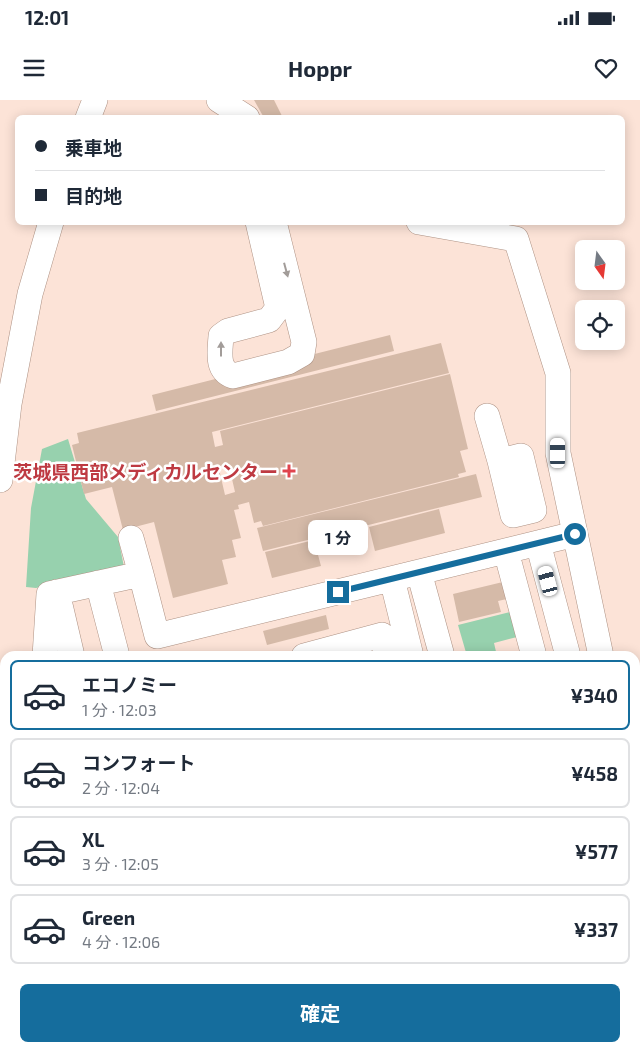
<!DOCTYPE html>
<html lang="ja">
<meta charset="utf-8">
<style>
:root{--surface:#fff;--page:#f2f2f3;--text:#1f2937;--muted:#747a83;--line:#e0e1e3;--accent:#156d9d}
body{margin:0;font-family:"Exo 2","Noto Sans JP",sans-serif;background:var(--page);color:var(--text);height:100vh;display:flex;flex-direction:column;font-size:19px;white-space:nowrap}
*{box-sizing:border-box;margin:0}
p{font-size:16px;color:var(--muted)}
.icon{flex:none;width:28px;height:28px;fill:none;stroke:currentColor;stroke-width:2;stroke-linecap:round;stroke-linejoin:round}
.map{position:relative;flex:1;overflow:hidden}
.side{position:absolute;left:0px;top:551px;width:640px;height:401px;display:flex;flex-direction:column;background:var(--surface);border-radius:15px 15px 0 0;box-shadow:0 2px 12px #0003}
.side>*{flex:none}
.banner{position:absolute;left:15px;top:15px;width:610px;height:110px;border-radius:8px;box-shadow:0 2px 12px #0003;display:grid;align-content:center;height:110px;padding:0 20px;background:var(--surface)}
.needle{width:32px;rotate:166deg}
.buttons{position:absolute;left:575px;top:140px;display:grid;gap:10px}
.buttons a{display:grid;place-items:center;width:50px;height:50px;border-radius:8px;background:var(--surface);box-shadow:0 2px 12px #0003;font-size:25px}
.end{position:absolute;width:22px;height:22px;margin:-11px;border:6px solid #156d9d;background:#fff;box-shadow:0 0 0 2px #fff}
.from{border-radius:50%}
.bubble{position:absolute;height:35px;border-radius:8px;background:var(--surface);box-shadow:0 2px 12px #0003;font-size:16px;font-weight:700;line-height:35px;text-align:center}
.car{position:absolute;width:15px;height:30px;margin:-15px -8px;border-radius:6px;box-shadow:0 0 4px 1px #0007;background:linear-gradient(#fff 24%,#345 0 40%,#fff 0 76%,#345 0 86%,#fff 0)}
.banner b{display:flex;align-items:center;gap:18px;height:48px;font-size:19px}
.banner b+b{border-top:1px solid var(--line)}
.banner i{width:12px;height:12px;background:var(--text)}
ul{padding:9px 0 0;list-style:none}
li{display:flex;align-items:center;gap:15px;height:70px;margin:0 10px 8px;padding:0 10px;border:2px solid var(--line);border-radius:8px}
li div{flex:1}
li b{display:block;font-size:19px}
li em{font-style:normal;font-weight:700}
li.selected{border-color:var(--accent)}
li>.icon{width:45px;height:45px;stroke-width:1.5}
.action{display:flex;gap:10px;margin-top:auto;padding:10px 20px}
.action a{flex:1;height:58px;border-radius:8px;background:var(--accent);color:#fff;font-size:20px;font-weight:700;line-height:58px;text-align:center}
.status{display:flex;justify-content:space-between;align-items:center;height:35px;padding:0 25px;background:var(--surface);direction:ltr}
.status svg{height:14px;fill:currentColor}
header{display:flex;justify-content:space-between;align-items:center;height:65px;padding:0 20px;background:var(--surface);font-size:22px;font-weight:700}
.map>svg:first-child{display:block}
.grass{fill:#97d1ae}
.building{fill:#d5baa8;fill-rule:evenodd}
.lines{fill:none;stroke-linecap:round;stroke-linejoin:round}
.minor-casing{stroke:#ae9284;stroke-width:26}
.minor{stroke:#fff;stroke-width:25}
.oneway{fill:#a29c99}
.route{stroke:#156d9d;stroke-width:6}
.health-dot{fill:#e0444e;stroke:#fff;stroke-width:2}
.labels{text-anchor:middle;dominant-baseline:central;stroke-width:5;stroke-linejoin:round;paint-order:stroke}
.health-label{font-size:19px;font-weight:bold;fill:#be3a42;stroke:#fff;text-anchor:end}
</style>
<div class="status"><b>12:01</b><svg viewBox="0 0 49 12"><path d="M0 12V9h3v3zM5 12V6h3v6zM10 12V3h3v9zM15 12V0h3v12zM26 1h20v11H26zM47 4h2v5h-2z"/></svg></div>
<header><svg class="icon" aria-label="menu" viewBox="0 0 24 24"><path d="M4 6h16M4 12h16M4 18h16"/></svg>Hoppr<svg class="icon" aria-label="heart" viewBox="0 0 24 24"><path d="M12 20l-8-8c-3-5 5-10 8-4 3-6 11-1 8 4z"/></svg></header>
<div class="map">
<svg width="640" height="952" viewBox="0 0 640 952">
<rect width="100%" height="100%" fill="#fce3d7"/>
<path class="grass" d="M 68,339 L 86,399 L 118,437 L 124,467 L 36,488 L 26,487 L 31,408 L 42,349 Z
M 510,512 L 517,537 L 494,543 L 497,556 L 467,556 L 458,525 Z"/>
<path class="building" d="M 254,0 L 274,0 L 283,18 L 263,16 Z
M 390,235 L 394,251 L 156,311 L 152,295 Z
M 441,243 L 449,273 L 212,332 L 215,347 L 223,345 L 220,331 L 450,274 L 468,349 L 460,351 L 466,372 L 458,374 L 459,377 L 263,426 L 261,421 L 254,423 L 249,402 L 238,405 L 239,409 L 234,410 L 241,438 L 232,440 L 236,457 L 222,460 L 228,484 L 173,498 L 154,422 L 123,430 L 112,387 L 84,394 L 72,345 L 79,343 L 77,333 ZM 229,366 L 235,392 L 225,395 L 219,369 Z
M 476,374 L 482,397 L 263,451 L 257,428 Z
M 439,409 L 445,433 L 375,451 L 369,427 Z
M 314,440 L 321,466 L 272,478 L 265,452 Z
M 507,481 L 511,498 L 498,501 L 501,512 L 459,522 L 453,494 Z
M 326,515 L 329,529 L 267,545 L 263,531 Z"/>
<g class="lines">
<g class="minor-casing">
<path id="minor" d="M 219,0 L 247,18
M 88,18 L 95,0
M 258,122 L 278,208 L 269,220 L 228,231 L 221,236 C 220,252 216,270 233,276 L 288,262 L 302,254 L 304,242 L 274,122
M 419,122 L 516,139 L 558,273 L 558,353 L 601,556
M 487,316 L 500,361
M 521,356 L 534,410 L 513,415 L 500,361 Z
M 0,380 L 9,304 L 30,194 L 51,122
M 131,438 L 141,474
M 538,443 L 568,556
M 506,451 L 534,556
M 419,472 L 442,556
M 392,479 L 411,556
M 98,483 L 117,556
M 57,492 L 72,556
M 45,556 L 49,494 L 141,474 L 157,536 L 575,434
M 304,556 L 382,535 L 387,556
M 0,609 L 5,609
M 0,719 L 5,731
M 635,888 L 640,888
M 88,948 L 90,952"/>
</g>
<use href="#minor" class="minor"/>
</g>
<defs><path id="oneway-solid" d="M-6-.8H1V-3.2L6.5 0L1 3.2V.8H-6Z" transform="scale(1.25)"/></defs>
<g class="oneway">
<use href="#oneway-solid" transform="translate(286 170) rotate(75)"/>
<use href="#oneway-solid" transform="translate(221 249) rotate(-90)"/>
</g>
<g class="lines">
<path class="route" d="M 338,492 L 575,434"/>
</g>
<path class="health-dot" d="M286.5 363.5h5v5h5v5h-5v5h-5v-5h-5v-5h5z"/>
<g class="labels">
<g class="health-label">
<text x="278" y="371">茨城県西部メディカルセンター</text>
</g>
</g>
</svg>
<div class="buttons">
<a><svg class="needle" viewBox="-14 -14 28 28"><path d="M0-13l5 13h-10z" fill="#e53935"/><path d="M0 13l5-13h-10z" fill="#747a83"/></svg></a>
<a><svg class="icon" aria-label="locate" viewBox="0 0 24 24"><circle cx="12" cy="12" r="6"/><path d="M12 2v4M12 18v4M2 12h4M18 12h4"/></svg></a>
</div>
<i class="end from" style="left:575px;top:434px"></i>
<i class="end" style="left:338px;top:492px"></i>
<div class="bubble" style="left:308px;top:420px;width:60px">1 分</div>
<i class="car" style="left:558px;top:353px;rotate:0deg"></i>
<i class="car" style="left:548px;top:481px;rotate:345deg"></i>
<div class="banner">
<b><i class="from"></i>乗車地</b>
<b><i></i>目的地</b>
</div>
<section class="side">
<ul>
<li class="selected"><svg class="icon" aria-label="car" viewBox="0 0 24 24"><path d="M5 17H2v-5l4-1 3-4h7l3 4 3 1v5h-3M9 17h6M6 11h13"/><circle cx="7" cy="17" r="2"/><circle cx="17" cy="17" r="2"/></svg><div><b>エコノミー</b><p>1 分 · 12:03</p></div><em>¥340</em></li>
<li><svg class="icon" aria-label="car" viewBox="0 0 24 24"><path d="M5 17H2v-5l4-1 3-4h7l3 4 3 1v5h-3M9 17h6M6 11h13"/><circle cx="7" cy="17" r="2"/><circle cx="17" cy="17" r="2"/></svg><div><b>コンフォート</b><p>2 分 · 12:04</p></div><em>¥458</em></li>
<li><svg class="icon" aria-label="car" viewBox="0 0 24 24"><path d="M5 17H2v-5l4-1 3-4h7l3 4 3 1v5h-3M9 17h6M6 11h13"/><circle cx="7" cy="17" r="2"/><circle cx="17" cy="17" r="2"/></svg><div><b>XL</b><p>3 分 · 12:05</p></div><em>¥577</em></li>
<li><svg class="icon" aria-label="car" viewBox="0 0 24 24"><path d="M5 17H2v-5l4-1 3-4h7l3 4 3 1v5h-3M9 17h6M6 11h13"/><circle cx="7" cy="17" r="2"/><circle cx="17" cy="17" r="2"/></svg><div><b>Green</b><p>4 分 · 12:06</p></div><em>¥337</em></li>
</ul>
<div class="action"><a>確定</a></div>
</section>
</div>
